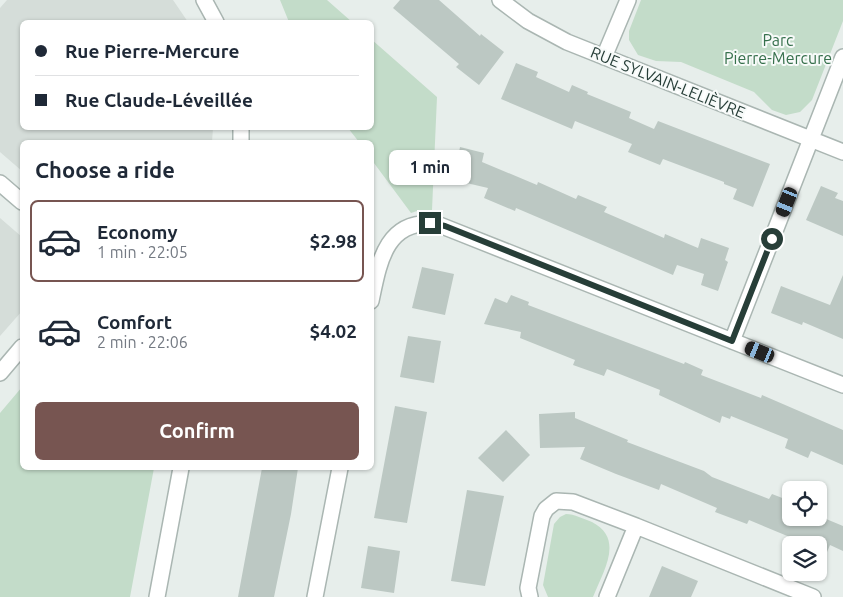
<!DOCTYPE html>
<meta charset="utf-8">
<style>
:root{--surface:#fff;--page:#f2f2f3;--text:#1f2937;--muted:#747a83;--line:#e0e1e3;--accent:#775551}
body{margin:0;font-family:Ubuntu,sans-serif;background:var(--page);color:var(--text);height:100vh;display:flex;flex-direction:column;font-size:19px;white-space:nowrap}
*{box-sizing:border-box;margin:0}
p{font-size:16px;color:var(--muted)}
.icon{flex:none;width:28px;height:28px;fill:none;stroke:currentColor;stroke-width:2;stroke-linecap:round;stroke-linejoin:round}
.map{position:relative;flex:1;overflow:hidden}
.drawer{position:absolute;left:20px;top:140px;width:354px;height:330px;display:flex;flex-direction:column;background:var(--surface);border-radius:8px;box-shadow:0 1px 4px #0004}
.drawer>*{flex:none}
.banner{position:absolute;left:20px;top:20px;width:354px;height:110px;border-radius:8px;box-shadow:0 1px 4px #0004;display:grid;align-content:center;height:110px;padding:0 15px;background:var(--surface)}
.buttons{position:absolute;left:782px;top:481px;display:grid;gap:10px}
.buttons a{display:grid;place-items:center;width:45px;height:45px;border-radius:8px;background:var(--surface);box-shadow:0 1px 4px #0004;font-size:25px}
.end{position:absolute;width:22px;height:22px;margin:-11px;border:6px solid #273e38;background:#fff;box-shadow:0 0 0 2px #fff}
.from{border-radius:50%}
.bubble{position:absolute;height:35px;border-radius:8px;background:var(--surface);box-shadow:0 1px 4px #0004;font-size:16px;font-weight:700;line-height:35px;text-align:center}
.car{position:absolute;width:15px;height:30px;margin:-15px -8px;border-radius:6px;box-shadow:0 0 4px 1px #0007;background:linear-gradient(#222 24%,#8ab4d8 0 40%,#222 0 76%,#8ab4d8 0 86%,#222 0)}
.banner b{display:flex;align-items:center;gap:18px;height:48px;font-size:19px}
.banner b+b{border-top:1px solid var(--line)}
.banner i{width:12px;height:12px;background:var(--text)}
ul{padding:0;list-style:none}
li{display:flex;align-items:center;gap:15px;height:82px;margin:0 10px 8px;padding:0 5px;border:2px solid transparent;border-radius:8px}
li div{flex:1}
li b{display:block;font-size:19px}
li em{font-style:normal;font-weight:700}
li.selected{border-color:var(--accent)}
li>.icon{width:45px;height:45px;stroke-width:1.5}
h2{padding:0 15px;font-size:22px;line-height:60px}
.action{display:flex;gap:10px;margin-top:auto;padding:10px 15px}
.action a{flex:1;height:58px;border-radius:8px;background:var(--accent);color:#fff;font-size:20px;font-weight:700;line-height:58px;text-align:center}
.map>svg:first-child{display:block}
.built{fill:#d5ddd9}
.green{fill:#c3dcc9}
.building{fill:#bcc8c3}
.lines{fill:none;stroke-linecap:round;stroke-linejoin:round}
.minor-casing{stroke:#aab6b2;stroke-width:18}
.tertiary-casing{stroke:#aab6b2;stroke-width:18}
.minor{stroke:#fff;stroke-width:15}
.tertiary{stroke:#fff;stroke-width:15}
.route{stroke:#273e38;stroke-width:6}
.labels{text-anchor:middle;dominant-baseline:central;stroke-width:4;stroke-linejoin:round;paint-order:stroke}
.park-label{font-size:16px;fill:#36704c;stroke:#f7faf9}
.street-label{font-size:16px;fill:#273e38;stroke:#f7faf9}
</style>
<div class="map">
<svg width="843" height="597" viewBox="0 0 843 597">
<rect width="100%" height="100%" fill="#e7eeeb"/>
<path class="built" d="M 7,0 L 173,0 L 188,22 L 22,22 L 22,128 L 213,128 L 212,142 L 22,142 L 22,171 L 0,152 L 0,8 Z
M 0,218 L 22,237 L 22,311 L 0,336 Z"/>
<path class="green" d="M 280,0 L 327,0 L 352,22 L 289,22 Z
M 641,0 L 843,0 L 843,21 L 812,100 L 800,112 L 786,115 L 772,110 L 754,92 L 681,62 L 656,61 L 638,55 L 629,40 L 629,31 Z
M 371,39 L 437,97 L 432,210 L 420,210 L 411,213 L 371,159 L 371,142 L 359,142 L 348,128 L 371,128 Z
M 22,387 L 22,468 L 154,468 L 130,597 L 0,597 L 0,413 Z
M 566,514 C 574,514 584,519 592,522 C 625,539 603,571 593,597 L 548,597 L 543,585 L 554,524 L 560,517 Z"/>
<path class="building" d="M 400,0 L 439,0 L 480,36 L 481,34 L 504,52 L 479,85 L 456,67 L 459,64 L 393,8 Z
M 516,63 L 538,72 L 536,77 L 569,92 L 572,85 L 588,92 L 587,94 L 631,112 L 629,118 L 654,129 L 658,121 L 770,164 L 753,207 L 733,199 L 737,189 L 724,184 L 724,182 L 663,159 L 660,165 L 628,152 L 632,144 L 575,121 L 572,129 L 501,99 Z
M 460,147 L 484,153 L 482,162 L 537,185 L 538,182 L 576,199 L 578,195 L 607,207 L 604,212 L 664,238 L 665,234 L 698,248 L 701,238 L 729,248 L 725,260 L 728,262 L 718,291 L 701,285 L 704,274 L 677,265 L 673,275 L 516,208 L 515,211 L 484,198 L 488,188 L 445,178 L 449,160 L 457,162 Z
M 821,186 L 838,193 L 835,198 L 843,201 L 843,236 L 806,220 Z
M 422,267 L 454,274 L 445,315 L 412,308 Z
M 843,275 L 843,339 L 803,322 L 802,325 L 771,313 L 781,286 L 830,305 Z
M 511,295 L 529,302 L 528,305 L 684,364 L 685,362 L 703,370 L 701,375 L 761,398 L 762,395 L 843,430 L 843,465 L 811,451 L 808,458 L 785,448 L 788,439 L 731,416 L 730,419 L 722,416 L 720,423 L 659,395 L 660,390 L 607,369 L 604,376 L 573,365 L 575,360 L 520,338 L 521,332 L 484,324 L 495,298 L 507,303 Z
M 408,336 L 441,341 L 434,383 L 400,377 Z
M 395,406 L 427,412 L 407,523 L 374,518 Z
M 575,412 L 575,418 L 628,440 L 627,442 L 704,471 L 712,477 L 769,499 L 772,494 L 790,501 L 791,518 L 819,518 L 819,516 L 843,526 L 843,551 L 830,545 L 827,552 L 819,549 L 819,545 L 795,545 L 797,540 L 749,520 L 747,524 L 715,512 L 717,508 L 661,484 L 659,490 L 616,474 L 580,459 L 585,447 L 540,448 L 539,414 Z
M 506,430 L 530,455 L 503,482 L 478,458 Z
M 262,468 L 298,468 L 291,514 L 274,597 L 238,597 Z
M 467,490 L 504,496 L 485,586 L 451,581 Z
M 368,546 L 400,551 L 394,593 L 361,588 Z
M 662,566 L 698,581 L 691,597 L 649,597 Z"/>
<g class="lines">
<g class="minor-casing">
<path id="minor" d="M 500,0 L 528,21 L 567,42 L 843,152
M 604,57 L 628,0
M 0,183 L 22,202
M 371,301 C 379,262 386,218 437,224 L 843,385
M 732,341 L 843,57
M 0,373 L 22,347
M 315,597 L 340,468
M 530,597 L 528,588 L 542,516 L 546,509 L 556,501 L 573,502 L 636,526
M 607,597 L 636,526 L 813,597"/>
</g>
<g class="tertiary-casing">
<path id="tertiary" d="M 204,0 L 216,22
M 241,142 L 241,128
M 157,597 L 181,468"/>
</g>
<use href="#minor" class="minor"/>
<use href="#tertiary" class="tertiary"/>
</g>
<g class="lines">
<path class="route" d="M 430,223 L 445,226 L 732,341 L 772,239"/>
</g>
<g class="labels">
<g class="park-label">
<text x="778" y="40">Parc<tspan x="778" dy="18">Pierre-Mercure</tspan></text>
</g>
<g class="street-label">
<text transform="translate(668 82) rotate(22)">RUE SYLVAIN-LELIÈVRE</text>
</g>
</g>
</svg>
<div class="buttons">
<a><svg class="icon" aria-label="locate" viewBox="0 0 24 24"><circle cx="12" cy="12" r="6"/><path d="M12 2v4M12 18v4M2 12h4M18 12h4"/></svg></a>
<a><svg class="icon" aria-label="layers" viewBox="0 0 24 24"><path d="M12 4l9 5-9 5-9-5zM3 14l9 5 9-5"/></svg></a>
</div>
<i class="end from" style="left:772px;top:239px"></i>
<i class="end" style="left:430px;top:223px"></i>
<div class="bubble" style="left:389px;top:150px;width:82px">1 min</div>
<i class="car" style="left:787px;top:202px;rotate:202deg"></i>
<i class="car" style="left:760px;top:352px;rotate:292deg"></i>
<div class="banner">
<b><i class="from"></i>Rue Pierre-Mercure</b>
<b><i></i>Rue Claude-Léveillée</b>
</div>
<section class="drawer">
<h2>Choose a ride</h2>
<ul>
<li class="selected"><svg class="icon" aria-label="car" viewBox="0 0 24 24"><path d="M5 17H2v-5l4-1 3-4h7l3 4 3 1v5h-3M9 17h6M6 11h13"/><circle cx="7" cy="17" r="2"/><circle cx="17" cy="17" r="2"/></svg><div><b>Economy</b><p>1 min · 22:05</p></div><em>$2.98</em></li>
<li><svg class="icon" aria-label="car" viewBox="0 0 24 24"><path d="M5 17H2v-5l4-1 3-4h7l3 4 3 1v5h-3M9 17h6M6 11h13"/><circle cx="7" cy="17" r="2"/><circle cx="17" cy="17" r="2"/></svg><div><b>Comfort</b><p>2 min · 22:06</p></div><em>$4.02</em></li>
</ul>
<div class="action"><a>Confirm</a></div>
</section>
</div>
